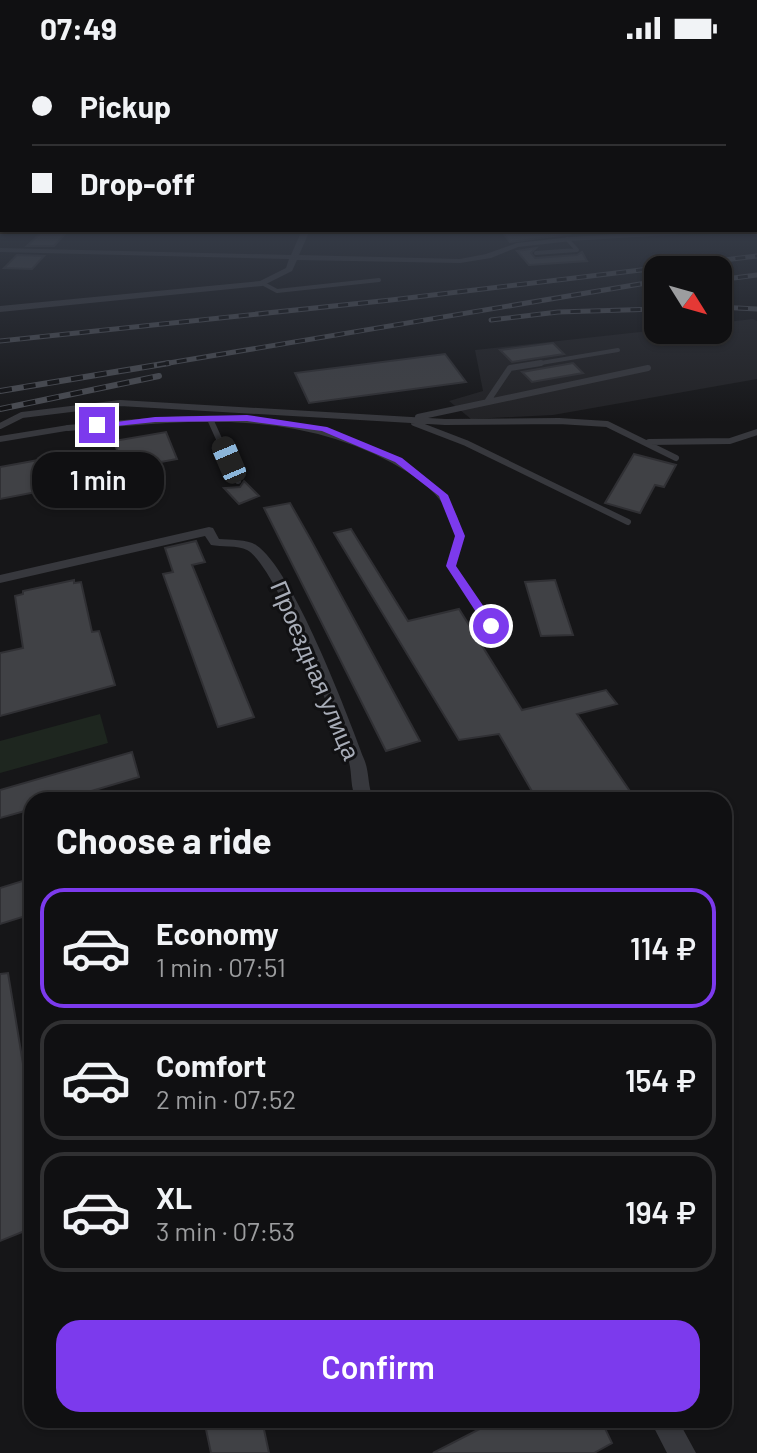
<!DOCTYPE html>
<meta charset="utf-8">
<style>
:root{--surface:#101012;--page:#19191b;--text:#f1f3f6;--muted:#9c9d9f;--line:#303032;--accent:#7c3aed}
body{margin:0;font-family:Barlow,sans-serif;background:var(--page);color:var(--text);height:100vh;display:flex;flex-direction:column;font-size:30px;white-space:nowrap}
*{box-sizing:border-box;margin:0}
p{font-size:26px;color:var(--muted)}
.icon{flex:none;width:44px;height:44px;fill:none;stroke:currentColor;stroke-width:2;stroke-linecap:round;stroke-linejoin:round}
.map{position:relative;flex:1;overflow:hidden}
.details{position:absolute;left:24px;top:736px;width:708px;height:636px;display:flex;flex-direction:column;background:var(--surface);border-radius:24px;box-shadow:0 2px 6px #0004,0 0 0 2px var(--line)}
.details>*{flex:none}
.hud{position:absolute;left:0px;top:0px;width:758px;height:176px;box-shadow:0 2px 6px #0004,0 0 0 2px var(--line);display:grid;align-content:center;height:176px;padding:0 32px;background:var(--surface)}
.needle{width:52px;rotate:127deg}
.fabs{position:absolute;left:644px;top:200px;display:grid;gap:16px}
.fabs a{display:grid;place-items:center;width:88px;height:88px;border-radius:16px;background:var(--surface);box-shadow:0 2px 6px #0004,0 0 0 2px var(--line);font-size:40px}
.end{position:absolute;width:36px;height:36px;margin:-18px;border:10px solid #7c3aed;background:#fff;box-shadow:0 0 0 4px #fff}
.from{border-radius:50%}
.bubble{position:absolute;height:56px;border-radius:24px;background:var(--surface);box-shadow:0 2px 6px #0004,0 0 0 2px var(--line);font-size:26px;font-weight:600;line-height:56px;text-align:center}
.car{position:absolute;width:24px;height:48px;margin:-24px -12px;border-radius:10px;box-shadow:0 0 6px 2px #0007;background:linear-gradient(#222 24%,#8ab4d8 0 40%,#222 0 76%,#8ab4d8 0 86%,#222 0)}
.hud b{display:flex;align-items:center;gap:28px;height:76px;font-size:30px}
.hud b+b{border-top:2px solid var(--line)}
.hud i{width:20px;height:20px;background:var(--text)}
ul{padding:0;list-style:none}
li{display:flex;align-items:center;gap:24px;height:120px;margin:0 16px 12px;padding:0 16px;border:4px solid var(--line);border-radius:24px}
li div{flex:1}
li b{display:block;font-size:30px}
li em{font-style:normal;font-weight:600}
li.on{border-color:var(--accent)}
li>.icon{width:72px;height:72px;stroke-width:1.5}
h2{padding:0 32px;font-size:36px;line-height:96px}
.button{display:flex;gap:16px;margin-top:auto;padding:16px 32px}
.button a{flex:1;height:92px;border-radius:24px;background:var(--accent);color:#fff;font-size:32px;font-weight:600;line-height:92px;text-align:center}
.status{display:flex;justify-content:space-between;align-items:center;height:56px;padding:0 40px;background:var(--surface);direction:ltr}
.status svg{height:22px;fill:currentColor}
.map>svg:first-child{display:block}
.built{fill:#222225}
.green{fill:#1e261f}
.building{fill:#404145;stroke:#303034;stroke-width:2}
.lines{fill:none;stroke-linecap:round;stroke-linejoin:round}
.service-far2{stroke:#37383d;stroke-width:4}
.service-far1{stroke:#37383d;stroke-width:6}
.service{stroke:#37383d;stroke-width:7}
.minor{fill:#37383d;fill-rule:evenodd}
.rail-far1-casing{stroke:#4a4c52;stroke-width:5}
.rail-casing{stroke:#4a4c52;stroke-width:6}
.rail-far1{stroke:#111113;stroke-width:3;stroke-dasharray:10;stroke-linecap:butt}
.rail{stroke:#111113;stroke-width:4;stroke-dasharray:12;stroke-linecap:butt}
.route{fill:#7c3aed}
.labels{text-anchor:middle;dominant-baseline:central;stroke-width:6;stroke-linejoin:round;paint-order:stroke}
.street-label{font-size:24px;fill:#a8adb8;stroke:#111113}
</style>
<div class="status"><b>07:49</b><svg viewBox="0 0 49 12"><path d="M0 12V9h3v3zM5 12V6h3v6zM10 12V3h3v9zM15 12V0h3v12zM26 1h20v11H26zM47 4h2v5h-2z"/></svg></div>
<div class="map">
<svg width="757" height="1397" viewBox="0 0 757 1397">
<rect width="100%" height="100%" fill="#161618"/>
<path class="built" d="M 753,263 L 757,265 L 757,323 L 553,359 L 471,363 L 449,345 L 483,335 L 475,294 L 658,274 L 718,274 L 718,267 Z"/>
<path class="green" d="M 100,658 L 108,687 L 0,717 L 0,685 Z"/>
<path class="building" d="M 545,174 L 567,174 L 570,178 L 510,186 L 503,177 Z
M 43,175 L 67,176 L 54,190 L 27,190 Z
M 536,192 L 531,197 L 535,202 L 577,199 L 582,196 L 587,205 L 529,209 L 517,195 Z
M 17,199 L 44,200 L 32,213 L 4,212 Z
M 553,287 L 564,298 L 512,306 L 500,294 Z
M 445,298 L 466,326 L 309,347 L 295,317 Z
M 573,307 L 583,317 L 532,326 L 522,316 Z
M 166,376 L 177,403 L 123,413 L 114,385 Z
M 634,398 L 676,409 L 664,431 L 655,429 L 640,457 L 605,447 Z
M 55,401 L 62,431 L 0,443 L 0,411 Z
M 244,425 L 259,440 L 239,448 L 224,432 L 240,431 Z
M 290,447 L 311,484 L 420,685 L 386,695 L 264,452 Z
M 351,473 L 408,565 L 459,553 L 522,654 L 606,634 L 617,648 L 577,658 L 636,744 L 572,744 L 569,740 L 537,744 L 499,678 L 459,684 L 334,477 Z
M 196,485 L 205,506 L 192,509 L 254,661 L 218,671 L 163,518 L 173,516 L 165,492 Z
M 74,524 L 74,527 L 81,526 L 92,576 L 99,575 L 115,629 L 0,660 L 0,597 L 23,592 L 15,540 L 23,538 L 23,535 Z
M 555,524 L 573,579 L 541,580 L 525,526 Z
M 132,696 L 139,721 L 61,744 L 32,744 L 32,753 L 0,762 L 0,734 Z
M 32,822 L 32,858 L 0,868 L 0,832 Z
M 8,917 L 32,1062 L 32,1172 L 0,1185 L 0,918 Z
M 204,1364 L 262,1364 L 269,1397 L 211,1397 Z
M 497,1364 L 601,1364 L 612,1387 L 594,1397 L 433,1397 Z"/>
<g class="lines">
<path class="service-far2" d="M 536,197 L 577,194 L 567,183
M 262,227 L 277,235 L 379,224
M 529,309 L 618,294"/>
<path class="service-far1" d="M 487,346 L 510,312 L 541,307
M 418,361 L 648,312
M 210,363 L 238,425
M 414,367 L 466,387 L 628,466
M 0,370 L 22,359 L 120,347 L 445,366 L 559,365 L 607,368 L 676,402
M 68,372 C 187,361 304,347 410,414 C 435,430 460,455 459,486
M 649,386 L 730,385 L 757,376"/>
<path class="service" d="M 459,484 L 451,510 L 491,570"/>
<path class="minor" d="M 302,174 L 310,174 L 299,199 L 460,203 L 486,198 L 517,187 L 571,181 L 679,174 L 757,175 L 757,179 L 684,178 L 571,185 L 518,191 L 491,202 L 460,207 L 297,204 L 292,215 L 262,230 L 0,256 L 0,250 L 260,225 L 286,212 L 289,203 L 0,196 L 0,192 L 291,199 Z
M 68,369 L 73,372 L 72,374 L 0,386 L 0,380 Z
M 209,471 L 213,472 L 219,483 C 230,484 247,483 256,489 C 292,512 347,657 364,703 C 370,717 367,731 374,744 L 357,744 C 349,731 353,716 348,703 C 334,665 277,510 247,494 C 238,489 221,491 211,489 L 205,480 L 0,527 L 0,519 Z
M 650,1364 L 678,1364 L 696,1397 L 667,1397 Z"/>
<g class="rail-far1-casing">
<path id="rail-far1" d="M 718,224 L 757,219
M 718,251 L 757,253
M 491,264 L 558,256 L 658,253
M 0,285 L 391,244 L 757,200
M 157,309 L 658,225"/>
</g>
<g class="rail-casing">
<path id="rail" d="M 0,335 L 169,307
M 0,353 L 159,320"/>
</g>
<use href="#rail-far1" class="rail-far1"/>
<use href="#rail" class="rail"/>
</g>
<linearGradient id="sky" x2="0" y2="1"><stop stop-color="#0c0c0d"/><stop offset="0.46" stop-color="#363c48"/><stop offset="1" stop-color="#363c48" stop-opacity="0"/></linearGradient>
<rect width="757" height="366" fill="url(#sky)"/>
<path class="route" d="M 247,359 L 327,371 L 402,402 L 448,439 L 465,480 L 456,510 L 497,570 L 495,573 L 487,573 L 446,510 L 455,480 L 439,440 L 395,406 L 322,375 L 247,365 L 155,366 L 97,372 L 93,369 L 155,361 Z"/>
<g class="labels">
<g class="street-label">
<text transform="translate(316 614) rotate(67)">Проездная улица</text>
</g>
</g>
</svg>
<div class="fabs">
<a><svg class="needle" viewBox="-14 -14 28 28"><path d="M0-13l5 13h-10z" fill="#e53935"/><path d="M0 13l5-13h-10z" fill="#9c9d9f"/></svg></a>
</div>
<i class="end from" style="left:491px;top:570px"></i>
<i class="end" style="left:97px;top:369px"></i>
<div class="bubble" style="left:32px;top:396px;width:132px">1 min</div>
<i class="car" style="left:229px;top:404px;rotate:337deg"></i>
<div class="hud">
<b><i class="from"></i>Pickup</b>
<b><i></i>Drop-off</b>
</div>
<section class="details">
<h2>Choose a ride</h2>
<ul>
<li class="on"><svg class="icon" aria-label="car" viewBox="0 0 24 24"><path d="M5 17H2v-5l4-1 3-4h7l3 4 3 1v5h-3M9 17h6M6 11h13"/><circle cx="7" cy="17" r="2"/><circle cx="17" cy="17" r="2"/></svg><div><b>Economy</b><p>1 min · 07:51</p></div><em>114 ₽</em></li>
<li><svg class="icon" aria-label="car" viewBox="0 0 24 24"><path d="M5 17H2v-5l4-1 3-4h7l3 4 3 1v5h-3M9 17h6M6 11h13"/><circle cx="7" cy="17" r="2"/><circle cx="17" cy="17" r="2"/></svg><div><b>Comfort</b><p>2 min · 07:52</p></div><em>154 ₽</em></li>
<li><svg class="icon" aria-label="car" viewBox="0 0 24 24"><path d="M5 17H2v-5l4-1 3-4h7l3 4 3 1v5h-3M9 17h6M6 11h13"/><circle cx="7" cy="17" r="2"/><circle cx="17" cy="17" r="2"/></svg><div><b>XL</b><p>3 min · 07:53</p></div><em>194 ₽</em></li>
</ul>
<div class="button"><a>Confirm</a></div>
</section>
</div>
